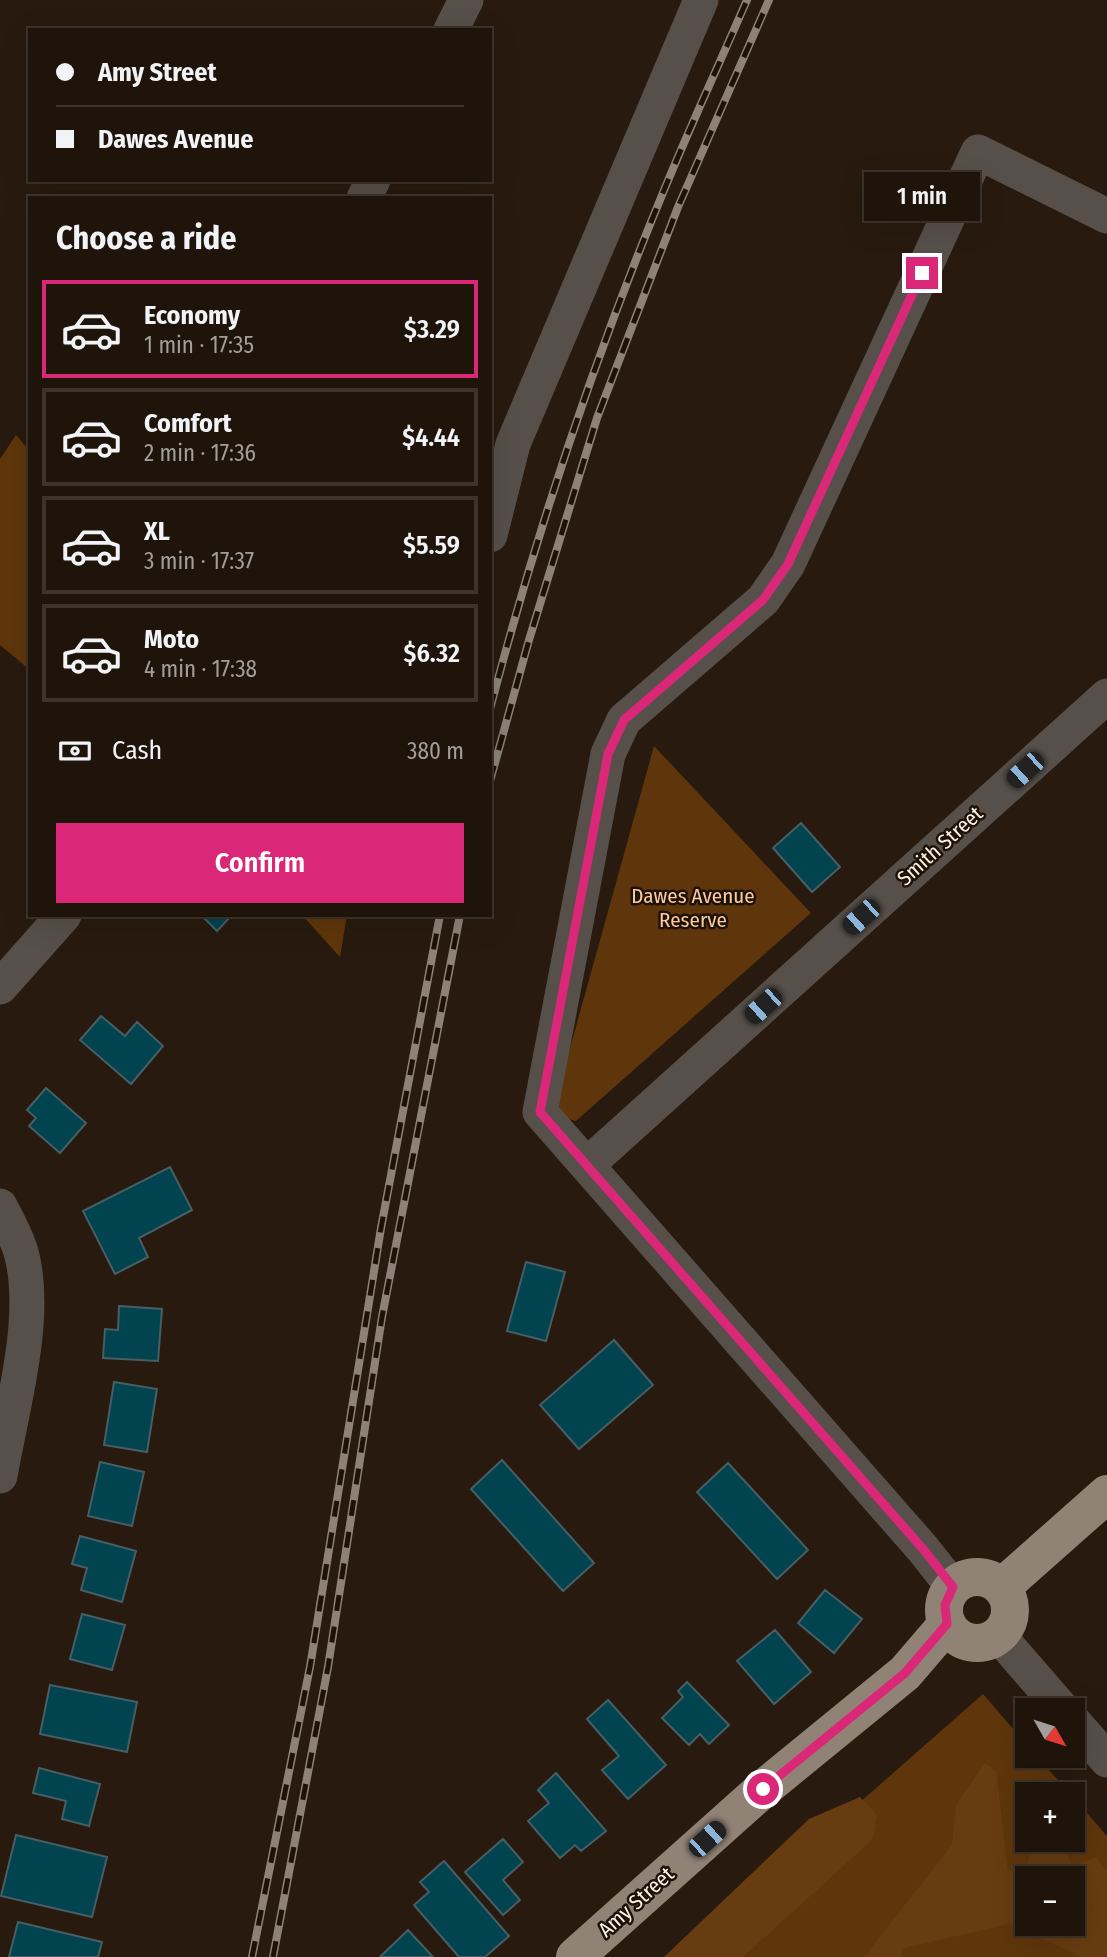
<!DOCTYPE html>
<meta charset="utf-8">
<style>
:root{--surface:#1e140a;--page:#2b2118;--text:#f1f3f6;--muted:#a19e9c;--line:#3c332b;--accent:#db2777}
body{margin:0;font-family:"Fira Sans Condensed",sans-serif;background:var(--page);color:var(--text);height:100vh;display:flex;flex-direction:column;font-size:26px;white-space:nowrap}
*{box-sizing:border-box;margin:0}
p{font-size:23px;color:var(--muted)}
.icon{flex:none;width:38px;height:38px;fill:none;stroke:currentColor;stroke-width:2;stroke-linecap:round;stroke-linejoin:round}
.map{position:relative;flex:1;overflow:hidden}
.side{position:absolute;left:28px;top:196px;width:464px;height:721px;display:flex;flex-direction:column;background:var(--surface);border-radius:0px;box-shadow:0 7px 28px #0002,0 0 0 2px var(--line)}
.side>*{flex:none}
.guide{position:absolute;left:28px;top:28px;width:464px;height:154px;border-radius:0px;box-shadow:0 7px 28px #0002,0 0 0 2px var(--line);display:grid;align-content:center;height:154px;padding:0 28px;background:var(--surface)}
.needle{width:46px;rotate:129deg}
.controls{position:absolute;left:1015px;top:1698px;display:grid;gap:14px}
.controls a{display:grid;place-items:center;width:70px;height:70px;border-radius:0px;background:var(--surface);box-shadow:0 7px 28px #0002,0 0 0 2px var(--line);font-size:35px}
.end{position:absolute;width:32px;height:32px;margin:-16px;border:9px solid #db2777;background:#fff;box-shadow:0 0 0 4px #fff}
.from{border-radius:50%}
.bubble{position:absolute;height:49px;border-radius:0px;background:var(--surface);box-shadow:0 7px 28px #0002,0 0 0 2px var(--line);font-size:23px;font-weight:600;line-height:49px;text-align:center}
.car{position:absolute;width:21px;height:42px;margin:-21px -10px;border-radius:9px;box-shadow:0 0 5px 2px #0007;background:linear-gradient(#222 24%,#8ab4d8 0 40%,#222 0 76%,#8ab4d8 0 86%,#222 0)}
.guide b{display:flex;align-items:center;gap:24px;height:66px;font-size:26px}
.guide b+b{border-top:2px solid var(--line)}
.guide i{width:18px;height:18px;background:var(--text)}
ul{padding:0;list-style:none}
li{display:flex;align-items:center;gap:21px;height:98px;margin:0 14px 10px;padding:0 14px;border:4px solid var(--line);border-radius:0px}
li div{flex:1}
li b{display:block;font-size:26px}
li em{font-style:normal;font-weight:600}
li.on{border-color:var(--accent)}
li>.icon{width:63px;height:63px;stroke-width:1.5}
h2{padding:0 28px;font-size:32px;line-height:84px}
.pay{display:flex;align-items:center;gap:18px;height:77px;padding:0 28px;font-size:26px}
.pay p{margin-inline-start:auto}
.action{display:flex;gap:14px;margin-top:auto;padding:14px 28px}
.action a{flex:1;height:80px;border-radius:0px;background:var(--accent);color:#fff;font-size:28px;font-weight:600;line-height:80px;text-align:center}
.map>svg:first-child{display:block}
.green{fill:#5f360b;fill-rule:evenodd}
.forest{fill:#673c10;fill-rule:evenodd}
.building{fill:#01434f;stroke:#465e64;stroke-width:2}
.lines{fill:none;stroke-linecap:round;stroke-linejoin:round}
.minor{stroke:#57504a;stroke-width:35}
.major{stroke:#918276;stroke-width:38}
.rail-casing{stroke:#8e8278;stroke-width:8}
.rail{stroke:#1e1106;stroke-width:5;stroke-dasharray:16;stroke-linecap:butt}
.route{stroke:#db2777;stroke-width:9}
.labels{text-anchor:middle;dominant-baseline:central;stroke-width:5;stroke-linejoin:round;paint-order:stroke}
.street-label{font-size:21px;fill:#fcf2ea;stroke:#1e1106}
.park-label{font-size:21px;fill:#fdcba1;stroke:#1e1106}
</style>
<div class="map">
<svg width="1107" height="1957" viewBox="0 0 1107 1957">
<rect width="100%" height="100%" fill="#281a0e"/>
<path class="green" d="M 16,435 L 30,451 L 30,670 L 0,645 L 0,459 Z
M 654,746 L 811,913 L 576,1121 C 561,1118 558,1108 557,1095 Z
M 302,915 L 347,915 L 340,957 Z
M 983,1694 L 1027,1745 L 1027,1755 L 1036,1755 L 1070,1794 L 1027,1794 L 1027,1839 L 1073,1839 L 1073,1797 L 1107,1836 L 1107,1957 L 684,1957 ZM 1027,1878 L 1073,1878 L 1073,1923 L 1027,1923 Z"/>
<path class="forest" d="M 985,1763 L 996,1771 L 1008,1870 L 1024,1870 L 1037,1839 L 1062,1845 L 1073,1866 L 1096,1857 L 1107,1871 L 1107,1957 L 1082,1957 L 1009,1924 L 904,1948 L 900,1957 L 864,1957 L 952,1845 L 956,1805 ZM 1027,1878 L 1073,1878 L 1073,1923 L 1027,1923 Z
M 860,1797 L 877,1815 L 872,1840 L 743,1957 L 664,1957 L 809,1819 Z"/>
<path class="building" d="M 801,823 L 840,867 L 812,892 L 773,848 Z
M 201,915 L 232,915 L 217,931 Z
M 101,1016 L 125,1036 L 137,1022 L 163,1046 L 131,1084 L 80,1040 Z
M 46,1088 L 86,1123 L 60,1153 L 29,1126 L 36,1118 L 27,1110 Z
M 170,1167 L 192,1210 L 139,1238 L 148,1257 L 115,1274 L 83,1211 Z
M 526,1262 L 565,1272 L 546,1341 L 507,1331 Z
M 119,1306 L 162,1309 L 158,1361 L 103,1358 L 105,1329 L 118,1330 Z
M 614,1340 L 653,1385 L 579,1449 L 540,1405 Z
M 114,1382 L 157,1389 L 147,1452 L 104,1445 Z
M 502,1460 L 594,1563 L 563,1591 L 471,1489 Z
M 100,1462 L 144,1472 L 132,1526 L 88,1516 Z
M 728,1463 L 808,1550 L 777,1579 L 697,1492 Z
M 80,1536 L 136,1551 L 122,1602 L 81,1590 L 87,1568 L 72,1564 Z
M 825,1590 L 862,1619 L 834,1653 L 798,1623 Z
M 82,1614 L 125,1625 L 112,1670 L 70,1659 Z
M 775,1630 L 811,1672 L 774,1704 L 737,1661 Z
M 687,1682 L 729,1725 L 709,1744 L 700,1734 L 689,1745 L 662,1718 L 683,1697 L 678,1691 Z
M 50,1685 L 137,1702 L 127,1752 L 40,1734 Z
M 608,1700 L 666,1765 L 628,1799 L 602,1770 L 619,1756 L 587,1719 Z
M 39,1768 L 100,1784 L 89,1826 L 62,1819 L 66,1801 L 33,1793 Z
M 556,1773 L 606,1831 L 581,1851 L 575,1845 L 560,1858 L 528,1821 L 549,1803 L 538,1790 Z
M 16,1835 L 107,1857 L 92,1917 L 1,1896 Z
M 503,1839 L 523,1862 L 503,1880 L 520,1900 L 503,1915 L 465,1872 Z
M 444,1861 L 509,1936 L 485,1957 L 459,1957 L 414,1905 L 429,1892 L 420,1882 Z
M 18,1922 L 102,1942 L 98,1957 L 9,1957 Z
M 408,1930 L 433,1957 L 380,1957 Z"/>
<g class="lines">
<path class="minor" d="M 451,30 L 466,0
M 364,198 L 373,180
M 490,535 L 513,444 L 701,0
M 0,987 L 64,915
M 587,1165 L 1107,696
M 0,1206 C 8,1222 18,1239 22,1256 C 38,1321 11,1411 0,1476
M 953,1587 L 923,1549 L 540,1112 L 608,754 L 624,720 L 763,600 L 788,564 L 978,152 L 1107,216
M 999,1636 L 1063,1710
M 1073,1721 L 1107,1760"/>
<path class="major" d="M944 1610a33 33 0 1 1 66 0a33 33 0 1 1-66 0Z
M 1002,1587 L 1107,1494
M 575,1957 L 763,1789 L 905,1673 L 947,1624"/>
<g class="rail-casing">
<path id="rail" d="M 490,709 C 535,537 592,365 660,200 C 687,133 718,67 747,0
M 490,781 L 529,640 L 597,418 L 678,207 L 769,0
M 252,1957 L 310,1667 L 381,1228 L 440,915
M 273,1957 L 328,1667 L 382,1317 L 460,915"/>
</g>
<use href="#rail" class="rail"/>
</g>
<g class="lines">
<path class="route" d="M 763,1789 L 905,1673 L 947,1624 L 945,1605 L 953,1587 L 923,1549 L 540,1112 L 608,754 L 624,720 L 763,600 L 788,564 L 922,273"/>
</g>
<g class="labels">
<g class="street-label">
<text transform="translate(940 846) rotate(-42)">Smith Street</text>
<text transform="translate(636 1902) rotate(-42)">Amy Street</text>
</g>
<g class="park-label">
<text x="693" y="896">Dawes Avenue<tspan x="693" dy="24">Reserve</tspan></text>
</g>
</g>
</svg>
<div class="controls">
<a><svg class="needle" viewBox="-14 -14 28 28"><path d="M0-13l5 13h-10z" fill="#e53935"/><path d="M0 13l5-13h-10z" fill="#a19e9c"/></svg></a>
<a>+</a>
<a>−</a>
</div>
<i class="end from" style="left:763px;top:1789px"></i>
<i class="end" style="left:922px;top:273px"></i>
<div class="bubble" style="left:864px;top:172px;width:116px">1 min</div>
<i class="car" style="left:1025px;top:770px;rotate:228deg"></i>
<i class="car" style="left:861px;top:917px;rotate:228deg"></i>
<i class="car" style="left:763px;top:1006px;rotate:228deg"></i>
<i class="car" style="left:707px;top:1839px;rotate:48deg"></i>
<div class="guide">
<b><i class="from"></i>Amy Street</b>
<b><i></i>Dawes Avenue</b>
</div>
<section class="side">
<h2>Choose a ride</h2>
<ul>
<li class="on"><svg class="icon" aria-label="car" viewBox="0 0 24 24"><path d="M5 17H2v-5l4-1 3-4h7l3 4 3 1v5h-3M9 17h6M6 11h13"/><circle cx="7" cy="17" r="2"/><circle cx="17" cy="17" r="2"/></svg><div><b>Economy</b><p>1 min · 17:35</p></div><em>$3.29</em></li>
<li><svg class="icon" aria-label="car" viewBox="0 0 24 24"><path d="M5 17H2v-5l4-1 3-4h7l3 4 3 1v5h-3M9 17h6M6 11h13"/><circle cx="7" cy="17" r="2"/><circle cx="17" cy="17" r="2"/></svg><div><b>Comfort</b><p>2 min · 17:36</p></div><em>$4.44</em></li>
<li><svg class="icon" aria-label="car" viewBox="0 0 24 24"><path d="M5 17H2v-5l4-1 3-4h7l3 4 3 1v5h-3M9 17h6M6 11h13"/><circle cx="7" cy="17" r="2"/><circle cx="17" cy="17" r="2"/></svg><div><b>XL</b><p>3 min · 17:37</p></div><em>$5.59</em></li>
<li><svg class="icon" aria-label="car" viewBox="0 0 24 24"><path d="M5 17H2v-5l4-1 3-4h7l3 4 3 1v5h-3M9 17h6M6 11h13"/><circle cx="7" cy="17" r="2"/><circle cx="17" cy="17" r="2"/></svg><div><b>Moto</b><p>4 min · 17:38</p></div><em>$6.32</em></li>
</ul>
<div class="pay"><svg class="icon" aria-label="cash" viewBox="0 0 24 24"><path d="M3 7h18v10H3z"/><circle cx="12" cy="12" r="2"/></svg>Cash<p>380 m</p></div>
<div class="action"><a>Confirm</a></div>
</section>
</div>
